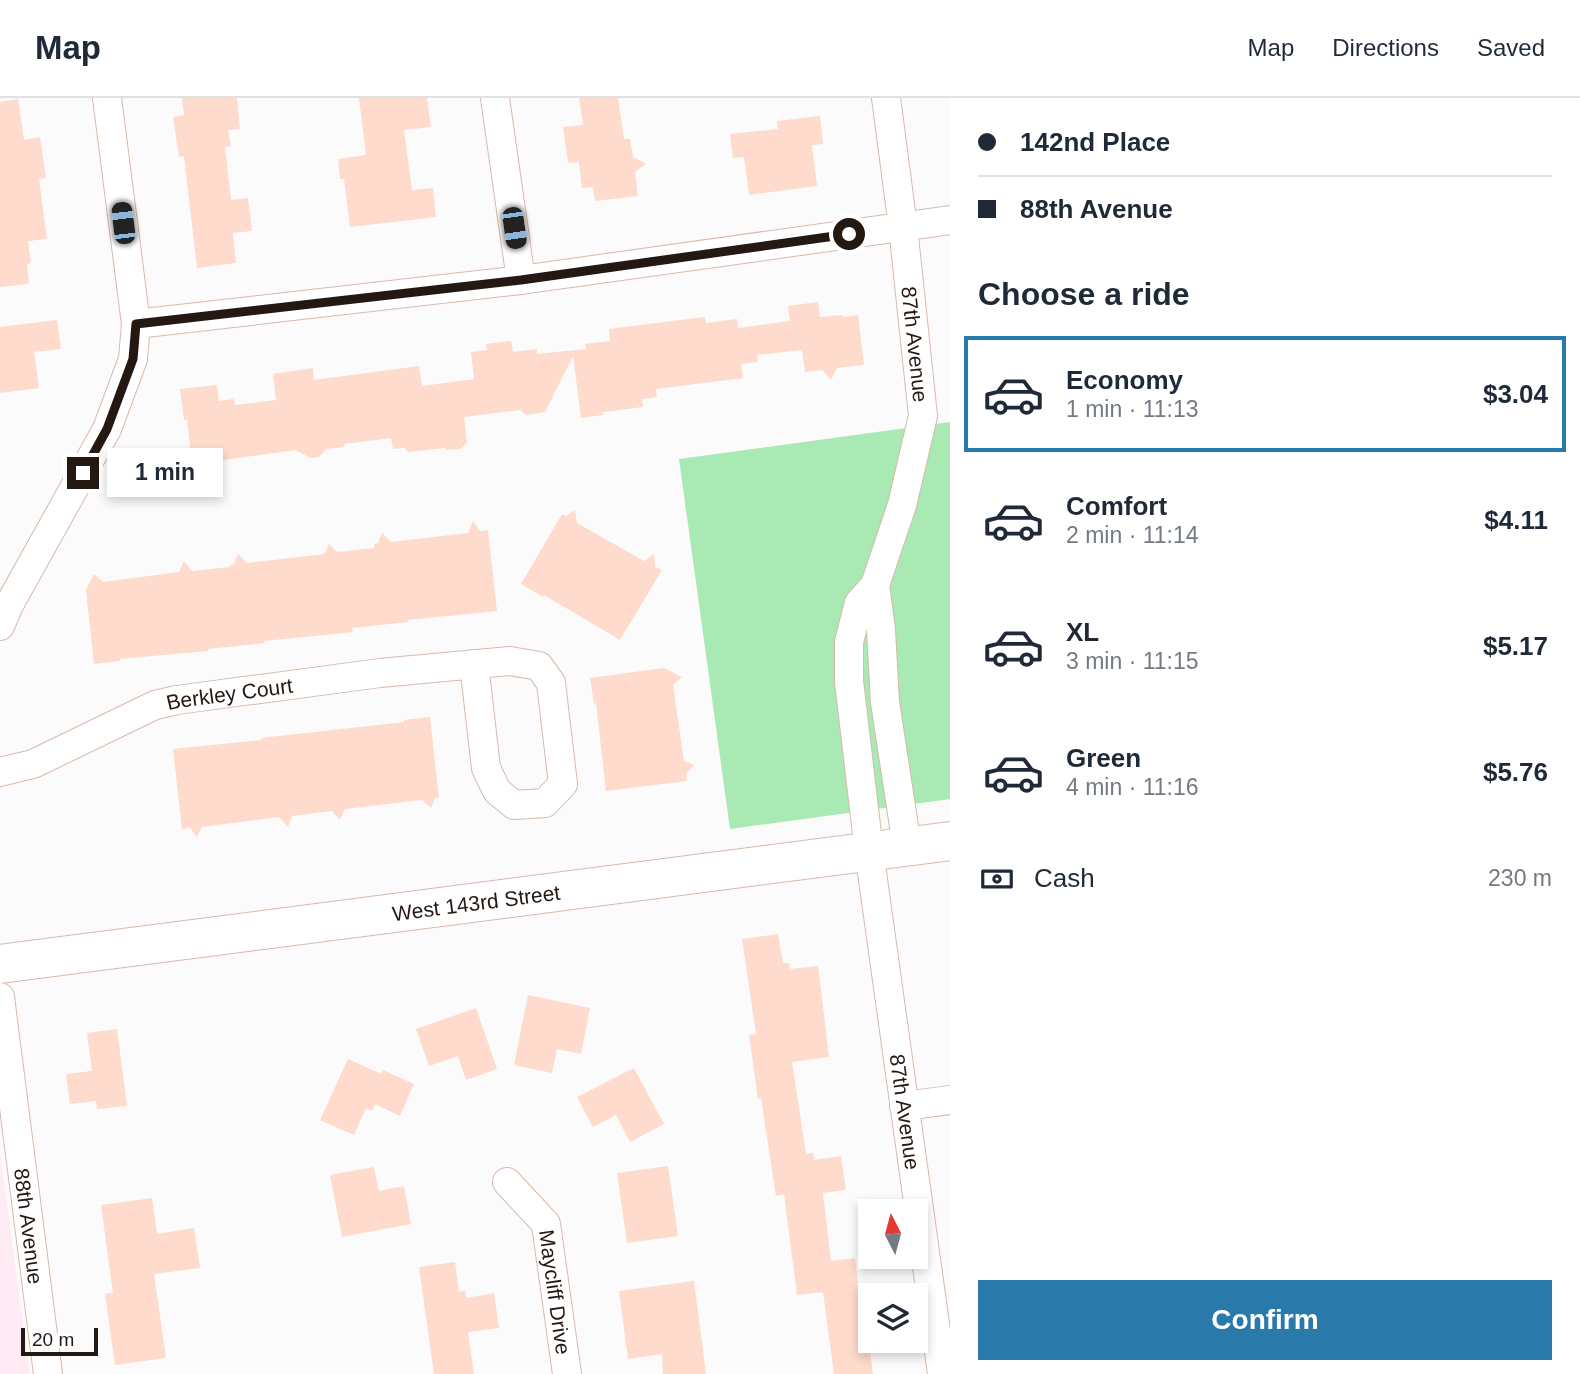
<!DOCTYPE html>
<meta charset="utf-8">
<style>
:root{--surface:#fff;--page:#f6f6f7;--text:#1f2937;--muted:#747a83;--line:#e0e1e3;--accent:#2979ab}
body{margin:0;font-family:Helvetica,sans-serif;background:var(--page);color:var(--text);height:100vh;display:flex;flex-direction:column;font-size:26px;white-space:nowrap}
*{box-sizing:border-box;margin:0}
p{font-size:23px;color:var(--muted)}
.icon{flex:none;width:38px;height:38px;fill:none;stroke:currentColor;stroke-width:2;stroke-linecap:round;stroke-linejoin:round}
.map{position:relative;flex:1;overflow:hidden}
.side{display:flex;flex-direction:column;background:var(--surface);width:630px}
.side>*{flex:none}
.hud{display:grid;align-content:center;height:154px;padding:0 28px;background:var(--surface)}
.needle{width:46px;rotate:354deg}
.buttons{position:absolute;left:858px;top:1101px;display:grid;gap:14px}
.buttons a{display:grid;place-items:center;width:70px;height:70px;border-radius:0px;background:var(--surface);box-shadow:0 4px 10px #0003;font-size:35px}
.scale{position:absolute;left:21px;bottom:18px;width:77px;box-sizing:border-box;padding-left:7px;border:4px solid #241813;border-top:0;font-size:19px;line-height:24px;white-space:nowrap;color:#241813;-webkit-text-stroke:5px #fff;paint-order:stroke}
.end{position:absolute;width:32px;height:32px;margin:-16px;border:9px solid #241813;background:#fff;box-shadow:0 0 0 4px #fff}
.from{border-radius:50%}
.bubble{position:absolute;height:49px;border-radius:0px;background:var(--surface);box-shadow:0 4px 10px #0003;font-size:23px;font-weight:600;line-height:49px;text-align:center}
.car{position:absolute;width:21px;height:42px;margin:-21px -10px;border-radius:9px;box-shadow:0 0 5px 2px #0007;background:linear-gradient(#222 24%,#8ab4d8 0 40%,#222 0 76%,#8ab4d8 0 86%,#222 0)}
.hud b{display:flex;align-items:center;gap:24px;height:66px;font-size:26px}
.hud b+b{border-top:2px solid var(--line)}
.hud i{width:18px;height:18px;background:var(--text)}
ul{padding:0;list-style:none}
li{display:flex;align-items:center;gap:21px;height:116px;margin:0 14px 10px;padding:0 14px;border:4px solid transparent;border-radius:0px}
li div{flex:1}
li b{display:block;font-size:26px}
li em{font-style:normal;font-weight:600}
li.selected{border-color:var(--accent)}
li>.icon{width:63px;height:63px;stroke-width:1.5}
h2{padding:0 28px;font-size:32px;line-height:84px}
.pay{display:flex;align-items:center;gap:18px;height:77px;padding:0 28px;font-size:26px}
.pay p{margin-inline-start:auto}
.button{display:flex;gap:14px;margin-top:auto;padding:14px 28px}
.button a{flex:1;height:80px;border-radius:0px;background:var(--accent);color:#fff;font-size:28px;font-weight:600;line-height:80px;text-align:center}
header{display:flex;align-items:center;gap:42px;box-sizing:border-box;height:98px;padding:0 35px;background:var(--surface);border-bottom:2px solid var(--line)}
header strong{font-size:33px}
nav{display:flex;gap:38px;margin-inline-start:auto;font-size:24px}
main{display:flex;flex:1;min-height:0}
.map>svg:first-child{display:block}
.commercial{fill:#feebf4}
.green{fill:#a8e9b4}
.building{fill:#fedbcc}
.lines{fill:none;stroke-linecap:round;stroke-linejoin:round}
.minor-casing{stroke:#d9b9a9;stroke-width:30}
.secondary-casing{stroke:#d9b9a9;stroke-width:40}
.minor{stroke:#fff;stroke-width:28}
.secondary{stroke:#fff;stroke-width:38}
.route{stroke:#241813;stroke-width:9}
.labels{text-anchor:middle;dominant-baseline:central;stroke-width:6;stroke-linejoin:round;paint-order:stroke}
.street-label{font-size:21px;fill:#241813;stroke:#fff}
</style>
<header>
<strong>Map</strong>
<nav><a>Map</a><a>Directions</a><a>Saved</a></nav>
</header>
<main>
<div class="map">
<svg width="950" height="1276" viewBox="0 0 950 1276">
<rect width="100%" height="100%" fill="#fbfbfb"/>
<path class="commercial" d="M 0,1055 L 30,1276 L 0,1276 Z"/>
<path class="green" d="M 950,324 L 950,701 L 730,731 L 679,361 Z"/>
<path class="building" d="M 182,0 L 237,0 L 240,31 L 228,32 L 231,48 L 225,49 L 231,102 L 248,100 L 252,133 L 233,135 L 236,165 L 197,170 L 184,58 L 179,59 L 173,19 L 184,17 Z
M 359,0 L 427,0 L 431,29 L 404,32 L 412,92 L 433,90 L 436,119 L 350,129 L 344,81 L 340,81 L 338,61 L 366,57 Z
M 579,0 L 618,0 L 624,41 L 630,41 L 633,59 L 646,66 L 635,74 L 638,98 L 595,103 L 593,89 L 582,90 L 579,64 L 568,65 L 563,29 L 583,27 Z
M 18,1 L 24,42 L 40,39 L 46,80 L 39,81 L 47,141 L 28,143 L 31,165 L 27,166 L 29,186 L 0,189 L 0,4 Z
M 820,18 L 823,46 L 812,47 L 817,88 L 749,97 L 744,59 L 733,60 L 730,36 L 778,31 L 777,23 Z
M 818,204 L 820,219 L 843,217 L 843,219 L 858,217 L 864,267 L 837,270 L 831,282 L 822,272 L 805,274 L 802,252 L 757,257 L 758,264 L 741,266 L 743,280 L 656,291 L 657,299 L 642,301 L 643,309 L 603,314 L 603,317 L 581,320 L 573,258 L 545,314 L 526,317 L 520,312 L 464,319 L 467,344 L 461,351 L 446,352 L 445,350 L 408,354 L 405,350 L 393,351 L 391,340 L 344,346 L 345,349 L 326,351 L 319,359 L 311,360 L 295,352 L 223,362 L 222,353 L 191,357 L 187,321 L 184,322 L 180,291 L 217,287 L 219,303 L 234,301 L 235,307 L 276,302 L 273,276 L 313,270 L 314,282 L 419,268 L 422,288 L 474,281 L 471,254 L 487,252 L 486,246 L 511,243 L 513,254 L 537,251 L 537,256 L 586,251 L 585,246 L 610,243 L 609,231 L 705,219 L 706,225 L 737,221 L 738,230 L 790,223 L 788,208 Z
M 57,222 L 61,251 L 34,254 L 39,290 L 0,295 L 0,229 Z
M 575,412 L 577,425 L 644,463 L 654,456 L 655,469 L 662,472 L 620,542 L 544,497 L 543,499 L 521,486 L 562,416 L 566,418 Z
M 473,423 L 480,433 L 488,432 L 497,513 L 408,522 L 408,524 L 352,530 L 353,534 L 264,543 L 265,545 L 208,551 L 208,553 L 120,561 L 120,563 L 94,566 L 86,492 L 94,476 L 103,484 L 179,474 L 184,463 L 192,473 L 230,469 L 230,467 L 234,466 L 238,456 L 247,465 L 324,456 L 329,446 L 337,454 L 374,450 L 374,446 L 378,445 L 382,435 L 391,444 L 468,435 Z
M 664,570 L 682,579 L 673,587 L 684,663 L 694,667 L 686,676 L 687,683 L 606,693 L 596,605 L 594,606 L 590,580 Z
M 430,619 L 439,700 L 435,700 L 431,710 L 422,702 L 345,711 L 340,722 L 332,713 L 292,718 L 288,729 L 279,719 L 202,729 L 197,739 L 190,730 L 182,731 L 173,651 L 262,642 L 261,640 L 404,624 L 404,622 Z
M 778,836 L 783,865 L 789,865 L 790,871 L 818,868 L 829,959 L 792,964 L 806,1056 L 813,1055 L 814,1062 L 841,1058 L 846,1092 L 823,1095 L 831,1163 L 855,1160 L 863,1223 L 866,1223 L 873,1276 L 834,1276 L 823,1194 L 797,1197 L 784,1096 L 776,1098 L 761,1000 L 758,1001 L 749,937 L 756,936 L 742,841 Z
M 528,897 L 590,910 L 581,956 L 557,951 L 552,975 L 514,967 Z
M 476,910 L 497,971 L 466,982 L 458,958 L 429,968 L 416,931 Z
M 117,931 L 127,1008 L 97,1011 L 96,1003 L 70,1006 L 66,976 L 92,973 L 87,935 Z
M 348,961 L 381,976 L 383,972 L 414,986 L 400,1018 L 375,1006 L 372,1013 L 366,1010 L 354,1037 L 320,1022 Z
M 634,970 L 664,1026 L 630,1044 L 616,1017 L 593,1029 L 577,999 Z
M 668,1068 L 678,1138 L 627,1145 L 617,1075 Z
M 374,1069 L 379,1093 L 404,1088 L 411,1126 L 342,1139 L 330,1077 Z
M 152,1100 L 157,1136 L 194,1130 L 200,1170 L 154,1176 L 166,1260 L 115,1267 L 105,1196 L 113,1195 L 101,1107 Z
M 455,1164 L 459,1194 L 465,1192 L 466,1200 L 494,1195 L 499,1230 L 468,1234 L 474,1276 L 434,1276 L 419,1169 Z
M 694,1183 L 706,1276 L 663,1276 L 662,1256 L 628,1261 L 619,1193 Z"/>
<g class="lines">
<g class="minor-casing">
<g id="minor">
<path d="M 495,0 L 521,182"/>
<path id="s1" d="M 886,0 L 903,129 L 923,318 L 902,407 L 875,487 L 859,505 L 849,544 L 849,583 L 869,753 L 942,1276"/>
<path d="M 136,226 L 521,182 L 950,122"/>
<path d="M 875,487 L 881,532 L 885,604 L 907,748"/>
<path d="M 0,528 L 9,507 L 107,331 L 133,261 L 136,226 L 107,0"/>
<path id="s2" d="M 0,674 L 33,666 L 155,607 L 177,602 L 380,575 L 510,563 L 539,568 L 551,585 L 563,686 L 545,705 L 514,707 L 497,693 L 486,670 L 474,566"/>
<path id="s3" d="M 0,899 L 48,1276"/>
<path d="M 904,1008 L 950,1002"/>
<path id="s4" d="M 507,1084 L 546,1126 L 567,1276"/>
</g>
</g>
<g class="secondary-casing">
<g id="secondary">
<path id="s5" d="M 0,866 L 950,743"/>
</g>
</g>
<use href="#minor" class="minor"/>
<use href="#secondary" class="secondary"/>
</g>
<g class="lines">
<path class="route" d="M 83,375 L 107,331 L 133,261 L 136,226 L 521,182 L 849,136"/>
</g>
<g class="labels">
<g class="street-label">
<text stroke="none"><textPath href="#s1" startOffset="248">87th Avenue</textPath></text>
<text stroke="none"><textPath href="#s2" startOffset="245">Berkley Court</textPath></text>
<text stroke="none"><textPath href="#s5" startOffset="480">West 143rd Street</textPath></text>
<text stroke="none"><textPath href="#s1" startOffset="1034">87th Avenue</textPath></text>
<text stroke="none"><textPath href="#s3" startOffset="231">88th Avenue</textPath></text>
<text stroke="none"><textPath href="#s4" startOffset="126">Maycliff Drive</textPath></text>
</g>
</g>
</svg>
<div class="buttons">
<a><svg class="needle" viewBox="-14 -14 28 28"><path d="M0-13l5 13h-10z" fill="#e53935"/><path d="M0 13l5-13h-10z" fill="#747a83"/></svg></a>
<a><svg class="icon" aria-label="layers" viewBox="0 0 24 24"><path d="M12 4l9 5-9 5-9-5zM3 14l9 5 9-5"/></svg></a>
</div>
<div class="scale">20 m</div>
<i class="end from" style="left:849px;top:136px"></i>
<i class="end" style="left:83px;top:375px"></i>
<div class="bubble" style="left:107px;top:350px;width:116px">1 min</div>
<i class="car" style="left:123px;top:125px;rotate:353deg"></i>
<i class="car" style="left:514px;top:130px;rotate:172deg"></i>
</div>
<section class="side">
<div class="hud">
<b><i class="from"></i>142nd Place</b>
<b><i></i>88th Avenue</b>
</div>
<h2>Choose a ride</h2>
<ul>
<li class="selected"><svg class="icon" aria-label="car" viewBox="0 0 24 24"><path d="M5 17H2v-5l4-1 3-4h7l3 4 3 1v5h-3M9 17h6M6 11h13"/><circle cx="7" cy="17" r="2"/><circle cx="17" cy="17" r="2"/></svg><div><b>Economy</b><p>1 min · 11:13</p></div><em>$3.04</em></li>
<li><svg class="icon" aria-label="car" viewBox="0 0 24 24"><path d="M5 17H2v-5l4-1 3-4h7l3 4 3 1v5h-3M9 17h6M6 11h13"/><circle cx="7" cy="17" r="2"/><circle cx="17" cy="17" r="2"/></svg><div><b>Comfort</b><p>2 min · 11:14</p></div><em>$4.11</em></li>
<li><svg class="icon" aria-label="car" viewBox="0 0 24 24"><path d="M5 17H2v-5l4-1 3-4h7l3 4 3 1v5h-3M9 17h6M6 11h13"/><circle cx="7" cy="17" r="2"/><circle cx="17" cy="17" r="2"/></svg><div><b>XL</b><p>3 min · 11:15</p></div><em>$5.17</em></li>
<li><svg class="icon" aria-label="car" viewBox="0 0 24 24"><path d="M5 17H2v-5l4-1 3-4h7l3 4 3 1v5h-3M9 17h6M6 11h13"/><circle cx="7" cy="17" r="2"/><circle cx="17" cy="17" r="2"/></svg><div><b>Green</b><p>4 min · 11:16</p></div><em>$5.76</em></li>
</ul>
<div class="pay"><svg class="icon" aria-label="cash" viewBox="0 0 24 24"><path d="M3 7h18v10H3z"/><circle cx="12" cy="12" r="2"/></svg>Cash<p>230 m</p></div>
<div class="button"><a>Confirm</a></div>
</section>
</main>
